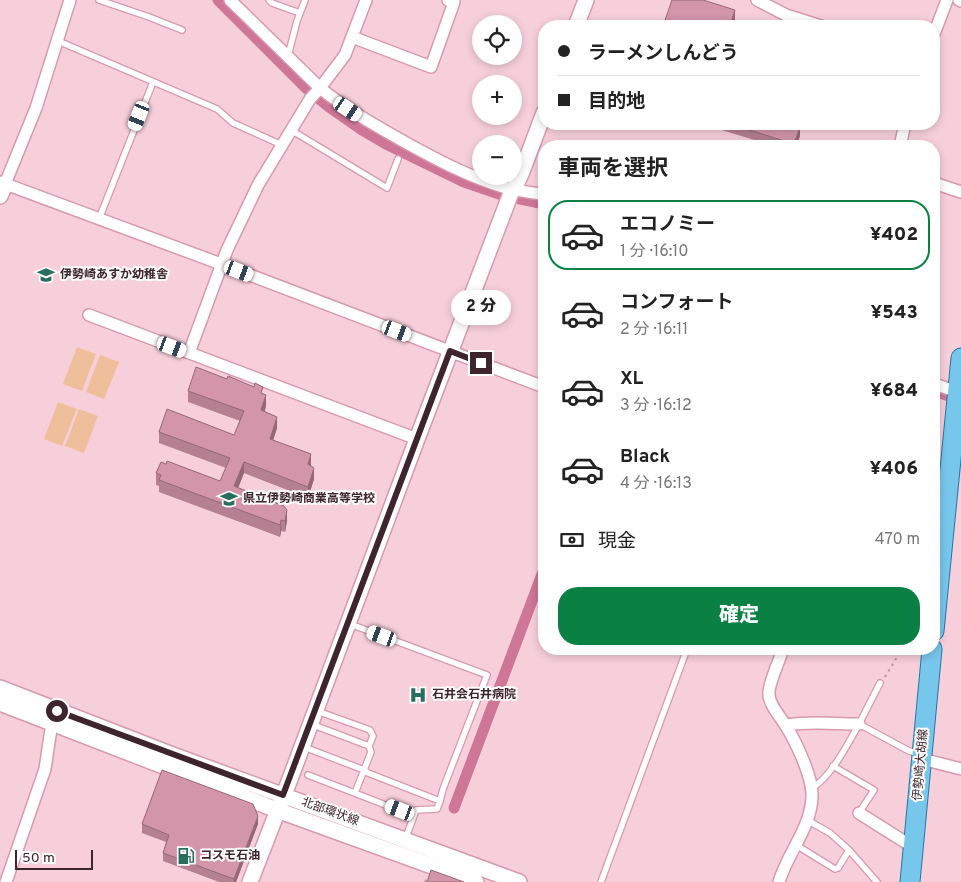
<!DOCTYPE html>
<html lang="ja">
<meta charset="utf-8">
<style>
:root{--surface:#fff;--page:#f6f6f6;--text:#222;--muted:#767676;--line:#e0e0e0;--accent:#0b8043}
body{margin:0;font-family:Overpass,"Noto Sans JP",sans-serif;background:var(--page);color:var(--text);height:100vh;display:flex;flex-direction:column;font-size:19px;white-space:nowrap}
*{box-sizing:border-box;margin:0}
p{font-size:16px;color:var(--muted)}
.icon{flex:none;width:28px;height:28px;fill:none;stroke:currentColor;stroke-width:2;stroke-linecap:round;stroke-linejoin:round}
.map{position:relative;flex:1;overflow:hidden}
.sheet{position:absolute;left:538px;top:140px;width:402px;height:515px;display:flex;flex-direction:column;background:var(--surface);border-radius:20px;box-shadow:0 2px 8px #0003}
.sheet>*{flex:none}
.top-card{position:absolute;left:538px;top:20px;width:402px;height:110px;border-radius:20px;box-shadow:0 2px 8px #0003;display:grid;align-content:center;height:110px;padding:0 20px;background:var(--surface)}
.fabs{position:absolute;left:472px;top:15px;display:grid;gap:10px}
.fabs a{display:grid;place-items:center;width:50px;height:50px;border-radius:50%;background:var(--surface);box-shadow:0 2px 8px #0003;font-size:25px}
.scale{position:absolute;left:15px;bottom:12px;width:78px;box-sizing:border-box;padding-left:5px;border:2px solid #3d242d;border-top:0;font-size:14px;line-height:18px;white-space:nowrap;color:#3d242d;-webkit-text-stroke:4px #fcfcfc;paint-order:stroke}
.end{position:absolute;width:22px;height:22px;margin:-11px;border:6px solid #3d242d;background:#fff;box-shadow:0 0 0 2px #fff}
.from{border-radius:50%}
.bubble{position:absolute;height:35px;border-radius:18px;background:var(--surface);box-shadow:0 2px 8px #0003;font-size:16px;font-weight:800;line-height:35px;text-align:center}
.car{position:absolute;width:15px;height:30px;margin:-15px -8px;border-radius:6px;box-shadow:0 0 4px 1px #0007;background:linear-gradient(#fff 24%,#345 0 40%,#fff 0 76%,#345 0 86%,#fff 0)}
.top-card b{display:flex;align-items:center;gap:18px;height:48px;font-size:19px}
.top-card b+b{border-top:1px solid var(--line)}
.top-card i{width:12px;height:12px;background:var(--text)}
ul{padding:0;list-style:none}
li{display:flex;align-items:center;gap:15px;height:70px;margin:0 10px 8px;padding:0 10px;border:2px solid transparent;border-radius:20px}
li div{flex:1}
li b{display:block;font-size:19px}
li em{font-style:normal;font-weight:800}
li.selected{border-color:var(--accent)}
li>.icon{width:45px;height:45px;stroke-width:1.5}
h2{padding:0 20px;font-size:22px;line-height:60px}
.pay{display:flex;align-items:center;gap:12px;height:55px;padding:0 20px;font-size:19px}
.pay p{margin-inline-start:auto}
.action{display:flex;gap:10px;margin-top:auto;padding:10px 20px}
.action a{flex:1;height:58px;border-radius:20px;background:var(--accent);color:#fff;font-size:20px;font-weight:800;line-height:58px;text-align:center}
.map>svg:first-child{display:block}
.green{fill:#efbe9b}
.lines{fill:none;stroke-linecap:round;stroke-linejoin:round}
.canal{stroke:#ce7696;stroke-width:11}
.service-casing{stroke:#d899ae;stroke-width:8}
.minor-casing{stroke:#d899ae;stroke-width:14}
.tertiary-casing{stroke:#d899ae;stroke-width:18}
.primary-casing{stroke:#2875a1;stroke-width:21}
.path{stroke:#bc99a4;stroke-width:2;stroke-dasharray:2.5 4;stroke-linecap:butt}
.service{stroke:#fff;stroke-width:5.5}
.minor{stroke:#fff;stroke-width:11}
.tertiary{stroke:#fff;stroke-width:15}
.primary{stroke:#77c6ec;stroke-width:19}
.wall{fill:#b58092}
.shaded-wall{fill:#946877}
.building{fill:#d395aa;stroke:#946877}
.route{stroke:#3d242d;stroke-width:6}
.labels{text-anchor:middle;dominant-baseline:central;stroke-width:4;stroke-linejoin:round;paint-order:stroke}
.poi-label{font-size:12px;font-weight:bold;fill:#3d242d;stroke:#fcfcfc;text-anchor:start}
.street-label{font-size:12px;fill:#3d242d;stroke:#fcfcfc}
</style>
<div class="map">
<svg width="961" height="882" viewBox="0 0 961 882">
<rect width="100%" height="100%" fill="#f7cfdb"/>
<path class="green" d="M 77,347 L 96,354 L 82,391 L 63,384 Z
M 100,355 L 119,362 L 104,399 L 86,392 Z
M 58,402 L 77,409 L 62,446 L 44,439 Z
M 79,409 L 98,416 L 84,453 L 65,446 Z"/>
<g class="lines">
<path class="canal" d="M 218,0 L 306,88 L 329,107 L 362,130 L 386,144 L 464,182 L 502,195 L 544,204
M 934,391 L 949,396
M 454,808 L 544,569"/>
<g class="service-casing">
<path id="service" d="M 99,0 L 149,17 L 182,30
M 269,0 L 272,3 L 300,13
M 58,41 L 217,109 L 233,123 L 282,145
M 288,56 L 297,21 L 305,0
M 291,130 L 387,188 L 398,159
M 99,219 L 153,82
M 311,724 L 369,746 L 373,736 L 370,730 L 317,711
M 859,724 L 880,683
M 304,747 L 364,770 L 368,773 L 440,801 L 443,789 L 487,675 L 350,624
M 833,766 L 874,790 L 859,813
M 308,775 L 414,816
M 812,788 C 831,777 848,744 859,724 L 909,751 L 920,754
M 355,793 L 371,752 L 369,746
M 405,840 L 416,810 L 437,809 L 440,801
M 796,845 L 835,869 L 838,868 L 849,850 L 830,833 L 807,820
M 849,850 L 877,882
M 601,882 L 687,649"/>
</g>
<g class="minor-casing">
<path id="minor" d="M 230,0 L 320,88 C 346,109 373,124 401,140 C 435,159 469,177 506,188 C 518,191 531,192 544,195
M 757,0 L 786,15 L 821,26
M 959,0 L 961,1
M 934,34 L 947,0
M 352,37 L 431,67 L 454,2 L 448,0
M 900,146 L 905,124
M 0,182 L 221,264 L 544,387
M 934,183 L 961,192
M 5,184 L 36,108 L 70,0
M 89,315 L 417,439
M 189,353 L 227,250 L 258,185 L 310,99 L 320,88 L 345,55 L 366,0
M 934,384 L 961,393
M 786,725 C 810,721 834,724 859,724
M 922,759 L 961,769
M 859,813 L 905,842 L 914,846
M 6,882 L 45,769 L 51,729 L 55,717
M 779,882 C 788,851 813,826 812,793 C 811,774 796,742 786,726 C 780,716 768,704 769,692 C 769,683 780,659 783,649"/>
</g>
<g class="tertiary-casing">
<path id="tertiary" d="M 576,26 L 586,0
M 0,196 L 5,184
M 0,688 L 170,754 L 519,882
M 0,703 L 277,810 L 476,882
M 250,882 L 290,779 L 417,439 L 511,193 L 514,189 L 521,174 L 544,113"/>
</g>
<g class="primary-casing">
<path id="primary" d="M 934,631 L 961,358
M 910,882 L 932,649"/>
</g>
<path class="path" d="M 885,677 L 899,654 L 900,649
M 425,882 L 427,877"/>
<use href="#service" class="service"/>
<use href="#minor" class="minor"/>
<use href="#tertiary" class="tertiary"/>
<use href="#primary" class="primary"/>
</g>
<path class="wall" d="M 735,22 L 734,26 L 664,26 L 664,23 Z
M 702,124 L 790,124 L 800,136 L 796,146 L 774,146 Z
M 188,391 L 263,394 L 266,406 L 265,411 L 277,428 L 273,440 L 311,466 L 314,479 L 308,498 L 244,473 L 238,488 L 287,521 L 285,532 L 281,531 L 280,537 L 159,492 L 159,486 L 156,485 L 156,473 L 220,481 L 226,468 L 159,443 L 159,432 L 234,435 L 240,421 L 188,402 Z
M 142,824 L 258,824 L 236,882 L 219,882 L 163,861 L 163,853 L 166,842 L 142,833 Z"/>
<path class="shaded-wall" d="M 735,10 L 735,22 L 734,26 L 730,26 Z
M 800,127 L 800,136 L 796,146 L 794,146 L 794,144 Z
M 266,395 L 266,406 L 261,421 L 261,410 Z
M 277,417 L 277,428 L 270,450 L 270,439 Z
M 311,454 L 311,465 L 308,476 L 308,464 Z
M 244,462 L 244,473 L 234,498 L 234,486 Z
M 314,468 L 314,479 L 308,498 L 308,487 Z
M 287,510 L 287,521 L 285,532 L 285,521 Z
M 281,520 L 281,531 L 280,537 L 280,525 Z
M 258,816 L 258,824 L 236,882 L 234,882 L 234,879 Z"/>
<path class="building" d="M 672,0 L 703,0 L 735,10 L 730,26 L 672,26 L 664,23 Z
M 730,124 L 790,124 L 800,127 L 794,144 Z
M 196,367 L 227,379 L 228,376 L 254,387 L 255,383 L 263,387 L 261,393 L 266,395 L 261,410 L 277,417 L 270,439 L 311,454 L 308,464 L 314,468 L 308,487 L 244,462 L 234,486 L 284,506 L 287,510 L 285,521 L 281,520 L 280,525 L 159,480 L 161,475 L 156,473 L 161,462 L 166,464 L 167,461 L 220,481 L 230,458 L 159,432 L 167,409 L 234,435 L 244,411 L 188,391 Z
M 162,770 L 253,804 L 258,816 L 234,879 L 163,853 L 169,835 L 142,824 Z
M 431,870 L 464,882 L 427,882 Z"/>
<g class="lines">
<path class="route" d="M 57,711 L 283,795 L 450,351 L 481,363"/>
</g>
<defs>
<g id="school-bare" transform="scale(1.35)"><path d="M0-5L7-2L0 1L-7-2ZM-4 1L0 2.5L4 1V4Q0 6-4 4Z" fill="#296d5f" stroke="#fcfcfc" stroke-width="2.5" paint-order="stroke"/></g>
<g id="hospital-bare" transform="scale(1.35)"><path d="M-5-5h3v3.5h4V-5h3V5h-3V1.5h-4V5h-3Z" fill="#296d5f" stroke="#fcfcfc" stroke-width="2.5" paint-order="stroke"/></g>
<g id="fuel-bare" transform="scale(1.35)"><path d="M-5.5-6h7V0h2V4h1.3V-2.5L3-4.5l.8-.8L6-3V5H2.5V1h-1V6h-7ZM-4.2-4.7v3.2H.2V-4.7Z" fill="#296d5f" stroke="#fcfcfc" stroke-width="2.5" paint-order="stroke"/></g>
</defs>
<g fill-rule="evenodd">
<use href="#school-bare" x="46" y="275"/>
<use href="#school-bare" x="229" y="499"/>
<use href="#hospital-bare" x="418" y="695"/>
<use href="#fuel-bare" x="186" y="856"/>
</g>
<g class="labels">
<g class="poi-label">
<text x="60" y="275">伊勢崎あすか幼稚舎</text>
<text x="243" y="499">県立伊勢崎商業高等学校</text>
<text x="432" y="695">石井会石井病院</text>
<text x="200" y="856">コスモ石油</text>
</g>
<g class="street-label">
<text transform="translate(921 765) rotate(-85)">伊勢崎大胡線</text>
<text transform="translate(330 812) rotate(20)">北部環状線</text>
</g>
</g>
</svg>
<div class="fabs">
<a><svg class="icon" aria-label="locate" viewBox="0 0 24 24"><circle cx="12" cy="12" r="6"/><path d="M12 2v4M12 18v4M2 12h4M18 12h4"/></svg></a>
<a>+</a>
<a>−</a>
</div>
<div class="scale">50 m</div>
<i class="end from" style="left:57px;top:711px"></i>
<i class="end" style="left:481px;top:363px"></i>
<div class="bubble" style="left:451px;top:290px;width:60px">2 分</div>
<i class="car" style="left:348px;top:109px;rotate:124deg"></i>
<i class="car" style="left:139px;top:116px;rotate:202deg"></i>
<i class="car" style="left:239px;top:271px;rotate:111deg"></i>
<i class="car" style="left:397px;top:331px;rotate:111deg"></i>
<i class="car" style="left:172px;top:347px;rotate:111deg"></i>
<i class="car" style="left:382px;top:636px;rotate:290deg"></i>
<i class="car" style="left:400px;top:810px;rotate:291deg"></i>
<div class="top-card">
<b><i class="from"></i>ラーメンしんどう</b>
<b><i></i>目的地</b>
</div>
<section class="sheet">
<h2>車両を選択</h2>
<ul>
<li class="selected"><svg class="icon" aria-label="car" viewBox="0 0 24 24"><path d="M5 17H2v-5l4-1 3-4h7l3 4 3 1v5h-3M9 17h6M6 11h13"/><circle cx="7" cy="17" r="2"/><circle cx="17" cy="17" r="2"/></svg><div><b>エコノミー</b><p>1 分 · 16:10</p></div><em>¥402</em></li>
<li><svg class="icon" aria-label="car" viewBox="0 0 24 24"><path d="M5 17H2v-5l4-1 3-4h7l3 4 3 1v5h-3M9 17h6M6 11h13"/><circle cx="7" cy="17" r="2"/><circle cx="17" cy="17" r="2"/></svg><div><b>コンフォート</b><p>2 分 · 16:11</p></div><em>¥543</em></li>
<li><svg class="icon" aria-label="car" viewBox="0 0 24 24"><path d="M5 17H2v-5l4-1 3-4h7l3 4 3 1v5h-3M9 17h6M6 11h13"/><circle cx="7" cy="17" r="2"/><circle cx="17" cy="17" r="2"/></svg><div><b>XL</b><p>3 分 · 16:12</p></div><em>¥684</em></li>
<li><svg class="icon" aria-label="car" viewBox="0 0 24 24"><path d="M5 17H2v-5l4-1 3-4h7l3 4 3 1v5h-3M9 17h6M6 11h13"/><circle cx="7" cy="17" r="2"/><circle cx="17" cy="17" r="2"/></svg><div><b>Black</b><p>4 分 · 16:13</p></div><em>¥406</em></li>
</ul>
<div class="pay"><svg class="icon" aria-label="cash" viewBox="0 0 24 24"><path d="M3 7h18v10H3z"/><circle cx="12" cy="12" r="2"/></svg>現金<p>470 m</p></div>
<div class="action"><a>確定</a></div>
</section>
</div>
